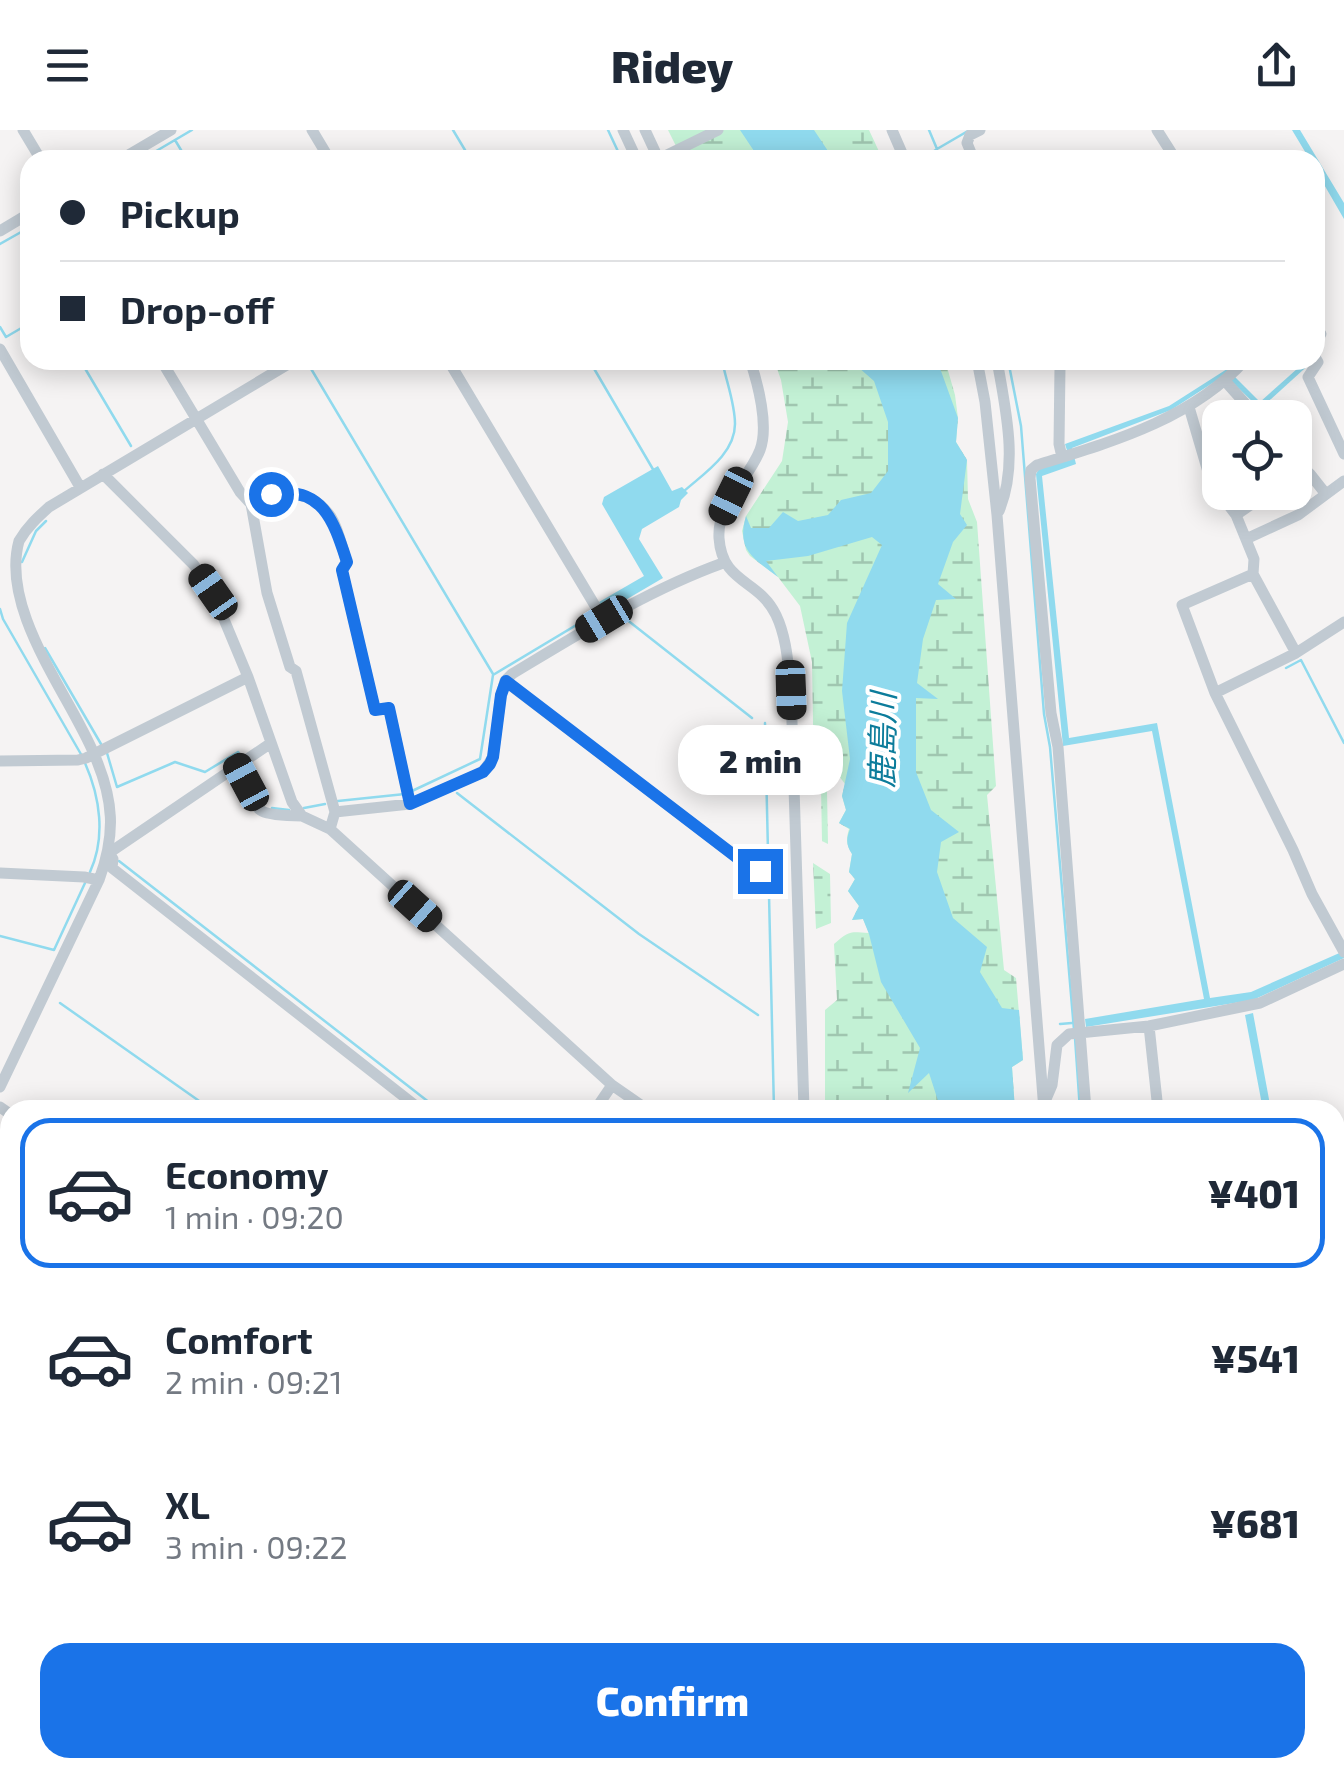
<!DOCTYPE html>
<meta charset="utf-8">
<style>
:root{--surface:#fff;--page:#f2f2f3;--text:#1f2937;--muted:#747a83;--line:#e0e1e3;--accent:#1a73e8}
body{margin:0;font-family:"Exo 2","Noto Sans JP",sans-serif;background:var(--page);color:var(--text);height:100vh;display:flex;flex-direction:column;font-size:38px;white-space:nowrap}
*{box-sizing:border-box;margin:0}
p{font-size:32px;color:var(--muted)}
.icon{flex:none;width:55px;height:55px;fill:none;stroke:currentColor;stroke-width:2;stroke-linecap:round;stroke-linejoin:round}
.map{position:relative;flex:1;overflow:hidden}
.sheet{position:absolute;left:0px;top:970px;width:1345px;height:678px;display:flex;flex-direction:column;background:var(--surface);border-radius:30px 30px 0 0;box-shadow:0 5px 25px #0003}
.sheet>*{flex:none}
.banner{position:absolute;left:20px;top:20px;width:1305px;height:220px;border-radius:30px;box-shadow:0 5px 25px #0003;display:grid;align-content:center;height:220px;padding:0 40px;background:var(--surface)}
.buttons{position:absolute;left:1202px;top:270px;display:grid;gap:20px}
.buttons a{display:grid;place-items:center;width:110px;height:110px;border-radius:20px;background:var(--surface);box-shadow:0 5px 25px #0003;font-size:50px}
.end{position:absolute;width:45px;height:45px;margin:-22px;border:12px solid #1a73e8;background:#fff;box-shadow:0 0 0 5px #fff}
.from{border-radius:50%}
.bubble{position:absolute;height:70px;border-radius:30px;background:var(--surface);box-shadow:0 5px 25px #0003;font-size:32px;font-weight:800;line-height:70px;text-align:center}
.car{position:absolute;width:30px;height:60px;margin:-30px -15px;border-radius:12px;box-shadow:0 0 8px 2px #0007;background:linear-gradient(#222 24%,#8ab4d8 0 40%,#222 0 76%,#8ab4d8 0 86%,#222 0)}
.banner b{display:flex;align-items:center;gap:35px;height:95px;font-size:38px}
.banner b+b{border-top:2px solid var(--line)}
.banner i{width:25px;height:25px;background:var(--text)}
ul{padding:18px 0 0;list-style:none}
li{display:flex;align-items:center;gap:30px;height:150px;margin:0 20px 15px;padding:0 20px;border:5px solid transparent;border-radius:30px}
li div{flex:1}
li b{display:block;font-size:38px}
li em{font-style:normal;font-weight:800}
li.current{border-color:var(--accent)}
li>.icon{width:90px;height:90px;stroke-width:1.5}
.primary-button{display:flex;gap:20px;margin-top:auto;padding:20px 40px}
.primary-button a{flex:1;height:115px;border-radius:30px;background:var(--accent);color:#fff;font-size:40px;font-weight:800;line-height:115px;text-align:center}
header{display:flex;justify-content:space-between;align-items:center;height:130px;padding:0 40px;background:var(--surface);font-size:45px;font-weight:800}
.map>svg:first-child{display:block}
.wetland{fill:url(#wetland-marsh)}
.water{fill:#90daee}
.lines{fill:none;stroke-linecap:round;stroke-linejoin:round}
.stream{stroke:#90daee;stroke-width:2.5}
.minor{stroke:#c1cad2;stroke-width:11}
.minor-bridge{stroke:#c1cad2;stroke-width:11}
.route{stroke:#1a73e8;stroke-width:12}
.labels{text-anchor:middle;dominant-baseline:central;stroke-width:8;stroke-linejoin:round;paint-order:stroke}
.water-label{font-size:32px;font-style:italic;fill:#0c7c9b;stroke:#fff}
</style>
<header><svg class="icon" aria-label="menu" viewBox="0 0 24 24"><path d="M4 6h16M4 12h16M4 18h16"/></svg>Ridey<svg class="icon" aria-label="share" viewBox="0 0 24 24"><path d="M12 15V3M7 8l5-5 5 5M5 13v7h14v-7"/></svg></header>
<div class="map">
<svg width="1344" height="1646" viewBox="0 0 1344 1646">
<defs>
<pattern id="wetland-marsh" width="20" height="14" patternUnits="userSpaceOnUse" patternTransform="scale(2.5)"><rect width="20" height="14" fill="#c3f1d5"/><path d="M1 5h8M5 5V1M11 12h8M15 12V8" fill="none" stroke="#a0c6b0"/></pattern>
</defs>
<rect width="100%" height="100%" fill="#f5f3f3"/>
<path class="wetland" d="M 668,0 L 767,0 L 786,30 L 683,30 Z
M 801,0 L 869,0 L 883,30 L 820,30 Z
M 774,230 L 893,230 L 901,411 L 864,522 L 970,980 L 825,980 L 825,880 L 837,870 L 834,814 C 850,800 850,802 869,803 L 863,789 L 852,790 L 859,776 L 848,761 L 855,749 L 849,742 L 852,724 C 846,715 846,709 849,699 L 839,693 L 846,680 L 842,666 L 845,654 L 839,646 L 827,660 L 828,714 L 822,711 L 821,657 L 814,653 L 812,532 L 800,476 L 778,447 L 750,426 L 746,420 L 742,401 L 746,386 L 782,331 L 788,292 L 781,250 Z
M 924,230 L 945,230 L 955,265 L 958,288 L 956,312 L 967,330 L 968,369 L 977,392 L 996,656 L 987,665 L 1004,840 L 1016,848 L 1023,930 L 1012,937 L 1015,980 L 895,752 Z
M 813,733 L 830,744 L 831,793 L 816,799 Z"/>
<path class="water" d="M 740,0 L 814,0 L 834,30 L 760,30 Z
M 1292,0 L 1300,0 L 1344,73 L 1344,89 L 1315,39 L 1315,30 L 1310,30 Z
M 850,230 L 937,230 L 958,288 L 956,312 L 967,330 L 960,384 L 967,395 L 953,412 L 938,454 L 956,469 L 936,470 L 923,509 L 917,553 L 938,569 L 916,568 L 916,642 L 931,680 L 959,702 L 941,712 L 937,742 L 953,788 L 987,817 L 980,842 L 1002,878 L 1019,880 L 1023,930 L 1012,937 L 1015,980 L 941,980 L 929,943 L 908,963 L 920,918 L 881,852 L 869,804 L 863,789 L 852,790 L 859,776 L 848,761 L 855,749 L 849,742 L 852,724 C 846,715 846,709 850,699 L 839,693 L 846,680 L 842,666 L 850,629 L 842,561 L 847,493 L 882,415 L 872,407 L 808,426 L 766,431 L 778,447 C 753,428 736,420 746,386 L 751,398 L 769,398 L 783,382 L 798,391 L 828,385 L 841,370 L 871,363 L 888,341 L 888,292 L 874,251 Z
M 1307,230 L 1314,230 L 1260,279 L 1225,245 L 1171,280 L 1072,318 L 1076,334 L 1042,346 L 1069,608 L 1157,593 L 1210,868 L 1251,862 L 1344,821 L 1344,828 L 1253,870 L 1086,897 L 1085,889 L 1204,869 L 1152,601 L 1063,616 L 1036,344 L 1039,339 L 1070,330 L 1065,314 L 1169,276 L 1227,239 L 1260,272 Z
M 658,336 L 672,361 L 682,357 L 688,363 L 681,370 L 679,377 L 642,399 L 639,409 L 663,448 L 605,482 L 599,472 L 644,446 L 602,374 L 604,367 Z
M 1253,883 L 1271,980 L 1263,980 L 1245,885 Z
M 750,1638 L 958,1638 L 958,1646 L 750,1646 Z"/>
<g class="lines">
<path class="stream" d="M 453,0 L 471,30
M 608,0 L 622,30
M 929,0 L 937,19 L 927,26 L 930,30
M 175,10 L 187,30
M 937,19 L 968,1
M 141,30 L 192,0
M 0,114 L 30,97
M 0,197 L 6,207 L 30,193
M 80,230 L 131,316
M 589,230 L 654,341
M 1008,230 L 1021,296 L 1044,584 L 1050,617 L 1074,900
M 307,232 L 493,544
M 683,362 C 703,344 735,324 735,294 C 735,276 728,256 724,239 L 721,230
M 22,432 L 36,401 L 46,391
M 0,479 L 3,489 L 82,626
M 626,489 L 752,588
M 45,518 L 101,614
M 1286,538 L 1301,530 L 1344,613
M 765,593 L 774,980
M 107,623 L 117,657 L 175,632 L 205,642 L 238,622 L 240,625
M 85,633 C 100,667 106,707 90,742
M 246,635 L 253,656
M 412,661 L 480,629 L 493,545 L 593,485
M 457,663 L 639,804 L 758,885
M 338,671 L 405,664
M 272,678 L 289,680
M 304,678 L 325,674
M 119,731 L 439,980
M 0,806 L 54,820 L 85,753
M 60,873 L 212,980
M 1060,894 L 1072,893
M 1075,908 L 1080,980
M 0,1128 L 10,1135
M 0,1429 L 10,1436
M 294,1638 L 306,1646
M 701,1638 L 702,1646
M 110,1646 L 116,1638"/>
<path class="minor" d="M 23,0 L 41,30
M 312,0 L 330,30
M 623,0 L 637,30
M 645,0 L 659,30
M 892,0 L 905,30
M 1157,0 L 1176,30
M 120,30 L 171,0
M 974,30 L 967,13 L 970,5 L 980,0
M 0,101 L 30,83
M 1315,211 L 1321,204
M 0,219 L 80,357
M 1315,227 L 1318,232 L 1308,247 L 1344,324
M 161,230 L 240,362 L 251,374 L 267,463 L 290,537 L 296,541 L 335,682 L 330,699
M 448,230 L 603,489
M 750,230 C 758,254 769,296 760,320 C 748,351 717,372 719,408 C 722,454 759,449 776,485 C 787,508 788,535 791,560 L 804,980
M 977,230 L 985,272 L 997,385 L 1044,980
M 997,230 C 1005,277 1019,334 999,381
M 1058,230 L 1060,237 L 1059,314 L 1062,327
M 1226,252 L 1258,288
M 1189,277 L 1211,352 L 1236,385 L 1254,429 L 1253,444 L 1296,523
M 1295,330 L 1310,344 L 1325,363
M 103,344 L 194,435 L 213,463 L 248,547 L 292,672 L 302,686 L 330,699 L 612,955 L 648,980
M 251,374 C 280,360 310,357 331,387 C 339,399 342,418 347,433 L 342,440 L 375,580 L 389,578 L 410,674
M 1236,385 L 1269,362
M 1246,409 L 1298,385 L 1344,351
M 1344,492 L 1296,523 L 1215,563 L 1293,720 L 1312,764 L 1344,822
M 505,551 L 752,739 L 760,741
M 1215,563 L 1182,475 L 1253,444
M 271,613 L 109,723 L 113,729 L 112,738 L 421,980
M 0,631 L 78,630 L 86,628 L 248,547
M 237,634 C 261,679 243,685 302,686
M 335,682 L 410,674 L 483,642 L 493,627 L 501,565 L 505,551 L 512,544 C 580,503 648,460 723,433
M 0,743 L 84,747 L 99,750
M 1149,896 L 1158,980
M 0,957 L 99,750 C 116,704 114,670 94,624 C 69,564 0,480 19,411 C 27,397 38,387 49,377 L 295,230
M 1046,969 L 1052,955 L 1057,915 L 1069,904 L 1149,896 L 1260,873 L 1344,834
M 0,977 L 10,984
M 595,980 L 612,955
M 1086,980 L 1058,617 L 1051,583 L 1030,348 L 1031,340 L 1037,335 C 1111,312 1193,289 1245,230
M 0,1279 L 10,1286
M 1335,1286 L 1344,1285
M 0,1582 L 10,1589
M 1335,1615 L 1344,1636
M 79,1638 L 91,1646
M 508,1638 L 520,1646
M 730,1638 L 730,1646
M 981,1638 L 982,1646
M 1101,1638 L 1105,1646
M 1018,1645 L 1037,1638
M 124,1646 L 130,1638"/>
<path class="minor-bridge" d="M 657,30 L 718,0"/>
</g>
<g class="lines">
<path class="route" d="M 271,364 C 323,355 334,392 347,432 L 342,440 L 375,580 L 389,578 L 410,674 L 483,642 L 490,634 L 493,627 L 501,565 L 506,551 L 752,739 L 760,741"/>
</g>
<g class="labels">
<g class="water-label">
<text transform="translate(881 610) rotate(-89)">鹿島川</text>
</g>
</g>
</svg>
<div class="buttons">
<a><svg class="icon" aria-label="locate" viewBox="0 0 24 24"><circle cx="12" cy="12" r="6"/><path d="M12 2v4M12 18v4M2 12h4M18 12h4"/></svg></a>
</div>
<i class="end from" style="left:271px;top:364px"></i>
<i class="end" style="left:760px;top:741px"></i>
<div class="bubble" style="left:678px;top:595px;width:165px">2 min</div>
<i class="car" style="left:731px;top:366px;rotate:206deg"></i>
<i class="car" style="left:213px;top:462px;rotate:325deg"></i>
<i class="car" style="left:604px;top:489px;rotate:239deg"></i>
<i class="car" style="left:791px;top:560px;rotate:178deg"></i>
<i class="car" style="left:246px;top:652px;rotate:332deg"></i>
<i class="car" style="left:415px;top:776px;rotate:132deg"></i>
<div class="banner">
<b><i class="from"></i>Pickup</b>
<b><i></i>Drop-off</b>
</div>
<section class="sheet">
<ul>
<li class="current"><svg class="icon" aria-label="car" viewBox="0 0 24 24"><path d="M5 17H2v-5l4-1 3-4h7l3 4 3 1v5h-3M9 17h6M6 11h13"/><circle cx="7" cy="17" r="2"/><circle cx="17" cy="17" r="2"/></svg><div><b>Economy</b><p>1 min · 09:20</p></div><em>¥401</em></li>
<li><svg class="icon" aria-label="car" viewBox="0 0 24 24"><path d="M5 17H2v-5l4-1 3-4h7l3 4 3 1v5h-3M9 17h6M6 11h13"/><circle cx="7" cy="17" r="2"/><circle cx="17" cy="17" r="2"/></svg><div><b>Comfort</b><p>2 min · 09:21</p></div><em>¥541</em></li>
<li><svg class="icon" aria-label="car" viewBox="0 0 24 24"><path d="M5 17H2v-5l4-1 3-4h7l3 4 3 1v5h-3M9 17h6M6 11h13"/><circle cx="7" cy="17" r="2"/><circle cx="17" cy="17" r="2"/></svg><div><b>XL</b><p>3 min · 09:22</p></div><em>¥681</em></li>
</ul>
<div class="primary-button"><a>Confirm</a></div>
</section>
</div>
